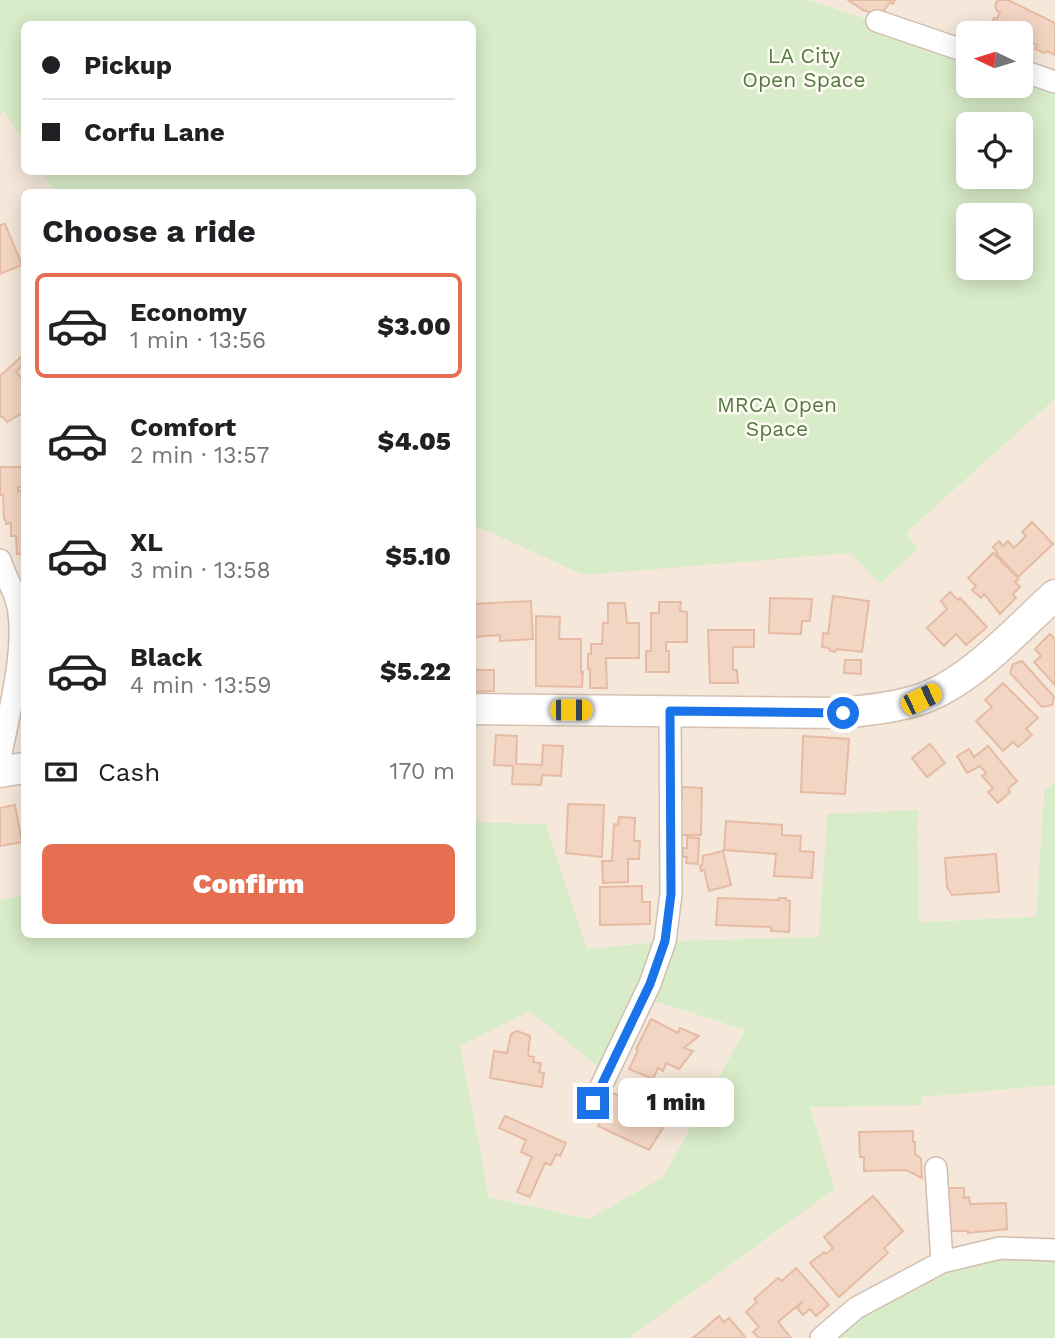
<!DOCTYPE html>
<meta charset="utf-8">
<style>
:root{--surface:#fff;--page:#f6f6f6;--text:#202124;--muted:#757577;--line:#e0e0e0;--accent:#e76f51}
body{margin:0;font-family:"Work Sans",sans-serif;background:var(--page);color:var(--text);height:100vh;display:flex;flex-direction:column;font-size:26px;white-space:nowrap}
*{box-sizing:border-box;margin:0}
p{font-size:23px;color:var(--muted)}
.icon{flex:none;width:38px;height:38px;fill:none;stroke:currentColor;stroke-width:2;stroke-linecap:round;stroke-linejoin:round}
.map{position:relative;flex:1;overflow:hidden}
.details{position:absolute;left:21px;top:189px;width:455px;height:749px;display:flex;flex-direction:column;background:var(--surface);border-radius:10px;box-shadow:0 4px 18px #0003}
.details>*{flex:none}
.hud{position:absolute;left:21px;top:21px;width:455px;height:154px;border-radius:10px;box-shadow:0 4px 18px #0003;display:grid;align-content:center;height:154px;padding:0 21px;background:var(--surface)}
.needle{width:46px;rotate:274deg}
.buttons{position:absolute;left:956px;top:21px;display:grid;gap:14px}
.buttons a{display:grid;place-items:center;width:77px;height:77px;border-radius:10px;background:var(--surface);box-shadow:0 4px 18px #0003;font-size:35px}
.end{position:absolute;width:32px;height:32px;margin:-16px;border:9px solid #1a73e8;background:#fff;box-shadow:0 0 0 4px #fff}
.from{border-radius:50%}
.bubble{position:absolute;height:49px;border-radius:10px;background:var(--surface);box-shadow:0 4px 18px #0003;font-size:23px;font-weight:800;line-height:49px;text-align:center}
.car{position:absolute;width:21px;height:42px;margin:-21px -10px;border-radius:9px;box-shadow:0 0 5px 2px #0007;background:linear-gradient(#f5c518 24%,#345 0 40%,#f5c518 0 76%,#345 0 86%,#f5c518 0)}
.hud b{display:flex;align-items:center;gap:24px;height:66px;font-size:26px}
.hud b+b{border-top:2px solid var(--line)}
.hud i{width:18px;height:18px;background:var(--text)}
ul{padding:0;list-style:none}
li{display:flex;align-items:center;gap:21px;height:105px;margin:0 14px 10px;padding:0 7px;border:4px solid transparent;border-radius:10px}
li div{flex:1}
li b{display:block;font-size:26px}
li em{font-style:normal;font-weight:800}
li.current{border-color:var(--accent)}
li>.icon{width:63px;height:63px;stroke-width:1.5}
h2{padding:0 21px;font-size:32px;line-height:84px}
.pay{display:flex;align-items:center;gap:18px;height:77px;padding:0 21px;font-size:26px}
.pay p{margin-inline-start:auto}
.cta{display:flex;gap:14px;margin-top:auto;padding:14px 21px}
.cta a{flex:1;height:80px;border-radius:10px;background:var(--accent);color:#fff;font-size:28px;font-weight:800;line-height:80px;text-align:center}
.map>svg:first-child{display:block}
.residential{fill:#f5e8da}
.green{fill:#d8ecc9;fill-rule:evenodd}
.building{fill:#f3d5c3;stroke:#e6bba3;stroke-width:2}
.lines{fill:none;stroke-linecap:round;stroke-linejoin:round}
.street-casing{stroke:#d1beb0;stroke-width:24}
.secondary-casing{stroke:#d6c0b0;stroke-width:33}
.street{stroke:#fff;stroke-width:21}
.secondary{stroke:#fff;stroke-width:30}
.route{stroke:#1a73e8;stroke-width:9}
.labels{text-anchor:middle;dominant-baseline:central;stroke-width:5;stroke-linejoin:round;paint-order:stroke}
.park-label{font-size:21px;fill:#537a41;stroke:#fffaf3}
</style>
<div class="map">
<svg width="1055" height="1338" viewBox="0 0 1055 1338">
<rect width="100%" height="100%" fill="#fdf6ec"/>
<path class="residential" d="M 809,0 L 1055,0 L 1055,82 L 1020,70 L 1020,33 L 968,33 L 968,52 Z
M 0,104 L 24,143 L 24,172 L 42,172 L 55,192 L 24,192 L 24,896 L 0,900 Z
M 1055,399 L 1055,781 L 1044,791 L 1036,917 L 919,922 L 918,811 L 827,815 L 820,937 L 665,941 L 586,949 L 546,824 L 473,822 L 473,527 L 886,551 Z
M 643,998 L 745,1030 L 663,1177 L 589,1219 L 489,1197 L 459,1046 L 530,1011 Z
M 1055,1085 L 1055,1250 L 821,1338 L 629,1338 L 835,1189 L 810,1106 Z"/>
<path class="green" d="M 0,0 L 809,0 L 968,52 L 968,86 L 1020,86 L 1020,70 L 1055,82 L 1055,399 L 906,533 L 918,548 L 880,584 L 851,553 L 584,575 L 478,527 L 473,527 L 472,192 L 55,192 L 42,172 L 472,172 L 472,24 L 24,24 L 24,143 L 4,111 L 0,116 ZM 968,124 L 1020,124 L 1020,177 L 968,177 ZM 968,215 L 1020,215 L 1020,268 L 968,268 Z
M 1055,781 L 1055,1085 L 921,1097 L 921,1105 L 810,1107 L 835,1189 L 629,1338 L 0,1338 L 0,900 L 24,896 L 24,934 L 472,934 L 473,822 L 546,824 L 587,949 L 665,941 L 819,937 L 827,814 L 918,810 L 919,922 L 1036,917 L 1044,791 ZM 644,998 L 745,1030 L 663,1177 L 589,1219 L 489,1197 L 460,1046 L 530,1011 L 607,1074 Z
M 1055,1250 L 1055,1338 L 821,1338 L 942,1262 Z"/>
<path class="building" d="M 848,0 L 895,0 L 893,4 L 890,2 L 880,16 L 863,10 Z
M 998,0 L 1008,0 L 1055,23 L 1055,55 L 1047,51 L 1045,53 L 1035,49 L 1037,45 L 1030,42 L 1026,49 L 1024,47 L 1023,49 L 1020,48 L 1020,33 L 986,33 L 994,18 L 997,19 L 1000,12 L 997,11 L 995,5 Z
M 5,224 L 22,265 L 0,274 L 0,225 Z
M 24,354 L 24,363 L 16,372 L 24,380 L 24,412 L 7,422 L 2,416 L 0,417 L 0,376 Z
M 0,467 L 24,467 L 24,487 L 18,487 L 18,491 L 24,491 L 24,554 L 17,554 L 16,536 L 11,536 L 11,523 L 6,524 L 6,520 L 4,520 L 3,495 L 0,495 Z
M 1032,522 L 1053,544 L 1018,577 L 996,553 L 997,552 L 993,547 L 999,541 L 1003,546 L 1008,541 L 1014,548 L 1026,536 L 1022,532 Z
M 993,553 L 1019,579 L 1015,582 L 1020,587 L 1013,594 L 1016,598 L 1000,614 L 984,594 L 981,598 L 972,590 L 976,586 L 968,578 Z
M 950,592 L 958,600 L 960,598 L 987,627 L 966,645 L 956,634 L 944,646 L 927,628 L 947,609 L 941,601 Z
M 833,596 L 869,601 L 862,652 L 837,649 L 835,652 L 830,651 L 829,648 L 822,647 L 823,633 L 828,634 Z
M 770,598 L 812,599 L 810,621 L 802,621 L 801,634 L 769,633 Z
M 531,601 L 533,639 L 500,641 L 500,635 L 474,637 L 472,604 Z
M 659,602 L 681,602 L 680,611 L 687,612 L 687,642 L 666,642 L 666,651 L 669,651 L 669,672 L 646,672 L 646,651 L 651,651 L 651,613 L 659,613 Z
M 608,603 L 625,603 L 627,623 L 639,623 L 639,658 L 606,658 L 607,688 L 590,688 L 590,669 L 588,669 L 588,654 L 591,654 L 591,644 L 602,644 L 603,623 L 608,623 Z
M 536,616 L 560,617 L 559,639 L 581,639 L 581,673 L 583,672 L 582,687 L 536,686 Z
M 708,630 L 754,630 L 754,647 L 733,647 L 733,670 L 737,670 L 738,683 L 710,683 Z
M 1050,634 L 1055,639 L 1055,685 L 1034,662 L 1041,656 L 1035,649 Z
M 845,660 L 861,660 L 861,674 L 844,673 Z
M 1022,661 L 1054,697 L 1052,705 L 1042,707 L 1010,673 L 1013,664 Z
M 472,670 L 494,670 L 494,691 L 472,692 Z
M 1003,683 L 1038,718 L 1026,729 L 1032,735 L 1018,747 L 1013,742 L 1003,751 L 976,721 L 992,707 L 985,700 Z
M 496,735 L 517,736 L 516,764 L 542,765 L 543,745 L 563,746 L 561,776 L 542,775 L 541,785 L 512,784 L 513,766 L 494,765 Z
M 803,736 L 849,739 L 845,794 L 801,792 Z
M 930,744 L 945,763 L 927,777 L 912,758 Z
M 988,746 L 1017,781 L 1008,789 L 1010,792 L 998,803 L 988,792 L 993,788 L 982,776 L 986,773 L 980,766 L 967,773 L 957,756 L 969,749 L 974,757 Z
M 682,787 L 702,788 L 701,835 L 679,835 Z
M 568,804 L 604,805 L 602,857 L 566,853 Z
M 15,805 L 22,842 L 0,846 L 0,808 Z
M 619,817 L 635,818 L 634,841 L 640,841 L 639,859 L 628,859 L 628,882 L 603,883 L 602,861 L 612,861 L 614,824 L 618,825 Z
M 726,821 L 782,825 L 782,835 L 801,836 L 800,851 L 814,852 L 812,878 L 774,876 L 776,854 L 724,850 Z
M 687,837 L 699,838 L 698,864 L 686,863 L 687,857 L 683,857 L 683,848 L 687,848 Z
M 723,851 L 731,885 L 709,891 L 704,870 L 701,871 L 700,866 L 702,865 L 703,856 Z
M 996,854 L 999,892 L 952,895 L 947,887 L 945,858 Z
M 642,886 L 642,902 L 650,902 L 650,924 L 600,925 L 600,887 Z
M 718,898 L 779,900 L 779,898 L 786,898 L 786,900 L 790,901 L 789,932 L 771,931 L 771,927 L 716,925 Z
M 651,1019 L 678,1033 L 680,1028 L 699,1036 L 684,1048 L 693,1051 L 679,1069 L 666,1063 L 663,1071 L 658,1068 L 653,1079 L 629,1069 L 638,1050 L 636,1049 Z
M 517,1031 L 530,1036 L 528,1056 L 534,1057 L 533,1062 L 541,1063 L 539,1072 L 544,1073 L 542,1087 L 490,1078 L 494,1051 L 507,1053 L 511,1034 Z
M 665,1090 L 682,1098 L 649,1150 L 598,1126 L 613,1093 L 632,1101 L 636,1091 L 659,1099 Z
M 505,1116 L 566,1143 L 560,1156 L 556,1154 L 551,1165 L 545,1163 L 530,1197 L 517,1192 L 532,1157 L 521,1152 L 526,1140 L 499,1128 Z
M 913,1131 L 913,1142 L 915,1142 L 915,1154 L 921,1158 L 922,1178 L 906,1170 L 864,1171 L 864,1157 L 860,1157 L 859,1132 Z
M 945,1188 L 964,1188 L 964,1198 L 969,1197 L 970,1204 L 1006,1203 L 1007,1229 L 968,1233 L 968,1231 L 946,1231 Z
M 873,1196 L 903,1231 L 884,1248 L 888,1253 L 839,1297 L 810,1263 L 824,1252 L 826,1254 L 833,1248 L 824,1237 Z
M 796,1268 L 829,1305 L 816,1316 L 810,1309 L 803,1315 L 797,1308 L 803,1301 L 778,1322 L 791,1338 L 759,1338 L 753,1332 L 759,1327 L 746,1312 L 757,1302 L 754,1299 L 778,1278 L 782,1281 Z
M 719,1316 L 724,1322 L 729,1318 L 746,1338 L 693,1338 Z"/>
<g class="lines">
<g class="street-casing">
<path id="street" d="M 877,21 L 968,52
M 1020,70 L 1055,82
M 0,560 C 4,574 12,586 16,599 C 29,641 8,716 0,759
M 593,1103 L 650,984 L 665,941 L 671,894 L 670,711
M 936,1168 L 942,1262
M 821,1338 L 856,1308 L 942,1262 L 1000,1248 L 1055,1250"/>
</g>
<g class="secondary-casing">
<path id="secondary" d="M 472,709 L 843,713 C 868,710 893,708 918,700 C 970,683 1015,631 1055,595
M 0,772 L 24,768"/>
</g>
<use href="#street" class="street"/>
<use href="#secondary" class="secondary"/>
</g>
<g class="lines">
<path class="route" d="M 593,1103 L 650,984 L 665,941 L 671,894 L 670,711 L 843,713"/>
</g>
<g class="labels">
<g class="park-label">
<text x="804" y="55">LA City<tspan x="804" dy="24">Open Space</tspan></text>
<text x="777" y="404">MRCA Open<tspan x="777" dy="24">Space</tspan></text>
</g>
</g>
</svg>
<div class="buttons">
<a><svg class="needle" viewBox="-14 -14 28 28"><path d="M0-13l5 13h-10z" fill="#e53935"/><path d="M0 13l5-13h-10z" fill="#757577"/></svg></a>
<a><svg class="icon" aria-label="locate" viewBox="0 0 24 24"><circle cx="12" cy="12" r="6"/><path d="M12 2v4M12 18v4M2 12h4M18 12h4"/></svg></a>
<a><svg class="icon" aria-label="layers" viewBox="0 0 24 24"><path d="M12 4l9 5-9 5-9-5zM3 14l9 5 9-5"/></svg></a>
</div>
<i class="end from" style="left:843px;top:713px"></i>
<i class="end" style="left:593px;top:1103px"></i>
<div class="bubble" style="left:618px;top:1078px;width:116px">1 min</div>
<i class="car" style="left:921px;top:699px;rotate:64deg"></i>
<i class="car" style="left:571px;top:710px;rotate:90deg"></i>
<div class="hud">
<b><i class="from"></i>Pickup</b>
<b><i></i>Corfu Lane</b>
</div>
<section class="details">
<h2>Choose a ride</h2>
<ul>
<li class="current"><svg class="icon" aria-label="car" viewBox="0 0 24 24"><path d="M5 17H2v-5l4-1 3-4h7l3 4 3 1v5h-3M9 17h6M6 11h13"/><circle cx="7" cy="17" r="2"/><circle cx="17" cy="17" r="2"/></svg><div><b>Economy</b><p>1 min · 13:56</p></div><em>$3.00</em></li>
<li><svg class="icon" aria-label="car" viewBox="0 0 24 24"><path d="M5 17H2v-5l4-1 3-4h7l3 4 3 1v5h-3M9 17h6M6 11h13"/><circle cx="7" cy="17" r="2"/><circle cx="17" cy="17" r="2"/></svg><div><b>Comfort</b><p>2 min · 13:57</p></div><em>$4.05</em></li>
<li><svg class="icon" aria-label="car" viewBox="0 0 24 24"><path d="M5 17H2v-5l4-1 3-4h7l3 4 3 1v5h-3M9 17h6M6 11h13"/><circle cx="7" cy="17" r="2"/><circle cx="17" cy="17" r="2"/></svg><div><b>XL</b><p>3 min · 13:58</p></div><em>$5.10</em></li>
<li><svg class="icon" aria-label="car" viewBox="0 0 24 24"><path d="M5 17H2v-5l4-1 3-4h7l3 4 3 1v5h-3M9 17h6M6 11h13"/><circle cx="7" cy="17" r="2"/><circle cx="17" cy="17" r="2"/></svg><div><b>Black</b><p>4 min · 13:59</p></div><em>$5.22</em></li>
</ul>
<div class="pay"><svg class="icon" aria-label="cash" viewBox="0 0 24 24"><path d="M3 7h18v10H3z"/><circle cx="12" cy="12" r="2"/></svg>Cash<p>170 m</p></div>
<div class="cta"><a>Confirm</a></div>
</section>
</div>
